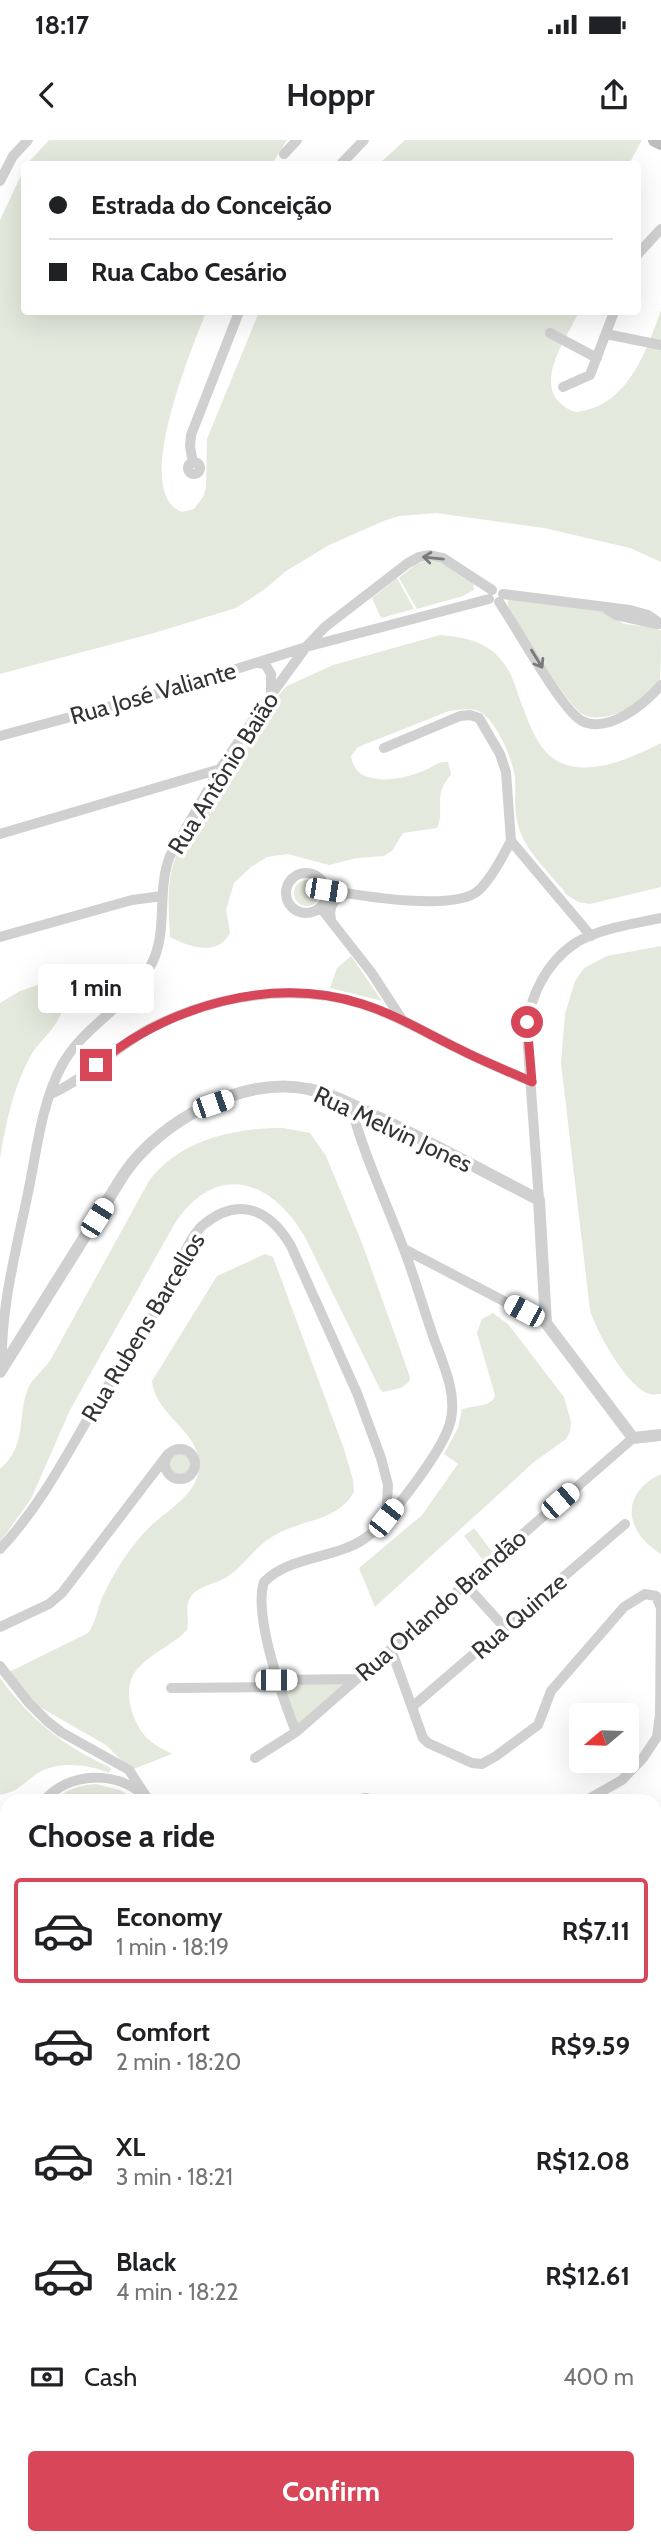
<!DOCTYPE html>
<meta charset="utf-8">
<style>
:root{--surface:#fff;--page:#f6f6f6;--text:#202124;--muted:#757577;--line:#e0e0e0;--accent:#d74759}
body{margin:0;font-family:Cabin,sans-serif;background:var(--page);color:var(--text);height:100vh;display:flex;flex-direction:column;font-size:26px;white-space:nowrap}
*{box-sizing:border-box;margin:0}
p{font-size:23px;color:var(--muted)}
.icon{flex:none;width:38px;height:38px;fill:none;stroke:currentColor;stroke-width:2;stroke-linecap:round;stroke-linejoin:round}
.map{position:relative;flex:1;overflow:hidden}
.sheet{position:absolute;left:0px;top:1654px;width:662px;height:751px;display:flex;flex-direction:column;background:var(--surface);border-radius:21px 21px 0 0;box-shadow:0 7px 28px #0002}
.sheet>*{flex:none}
.banner{position:absolute;left:21px;top:21px;width:620px;height:154px;border-radius:7px;box-shadow:0 7px 28px #0002;display:grid;align-content:center;height:154px;padding:0 28px;background:var(--surface)}
.needle{width:46px;rotate:251deg}
.fabs{position:absolute;left:569px;top:1563px;display:grid;gap:14px}
.fabs a{display:grid;place-items:center;width:70px;height:70px;border-radius:7px;background:var(--surface);box-shadow:0 7px 28px #0002;font-size:35px}
.end{position:absolute;width:32px;height:32px;margin:-16px;border:9px solid #d74759;background:#fff;box-shadow:0 0 0 4px #fff}
.from{border-radius:50%}
.bubble{position:absolute;height:49px;border-radius:7px;background:var(--surface);box-shadow:0 7px 28px #0002;font-size:23px;font-weight:700;line-height:49px;text-align:center}
.car{position:absolute;width:21px;height:42px;margin:-21px -10px;border-radius:9px;box-shadow:0 0 5px 2px #0007;background:linear-gradient(#fff 24%,#345 0 40%,#fff 0 76%,#345 0 86%,#fff 0)}
.banner b{display:flex;align-items:center;gap:24px;height:66px;font-size:26px}
.banner b+b{border-top:2px solid var(--line)}
.banner i{width:18px;height:18px;background:var(--text)}
ul{padding:0;list-style:none}
li{display:flex;align-items:center;gap:21px;height:105px;margin:0 14px 10px;padding:0 14px;border:4px solid transparent;border-radius:7px}
li div{flex:1}
li b{display:block;font-size:26px}
li em{font-style:normal;font-weight:700}
li.selected{border-color:var(--accent)}
li>.icon{width:63px;height:63px;stroke-width:1.5}
h2{padding:0 28px;font-size:32px;line-height:84px}
.pay{display:flex;align-items:center;gap:18px;height:77px;padding:0 28px;font-size:26px}
.pay p{margin-inline-start:auto}
.cta{display:flex;gap:14px;margin-top:auto;padding:14px 28px}
.cta a{flex:1;height:80px;border-radius:7px;background:var(--accent);color:#fff;font-size:28px;font-weight:700;line-height:80px;text-align:center}
.status{display:flex;justify-content:space-between;align-items:center;height:49px;padding:0 35px;background:var(--surface);direction:ltr}
.status svg{height:19px;fill:currentColor}
header{display:flex;justify-content:space-between;align-items:center;height:91px;padding:0 28px;background:var(--surface);font-size:32px;font-weight:700}
.map>svg:first-child{display:block}
.green{fill:#e3e9dd}
.lines{fill:none;stroke-linecap:round;stroke-linejoin:round}
.minor{stroke:#d0d0d0;stroke-width:10}
.tertiary{stroke:#d0d0d0;stroke-width:12}
.secondary{stroke:#bdbdbd;stroke-width:14}
.oneway{stroke:#7a7a7a}
.route{stroke:#d74759;stroke-width:9}
.labels{text-anchor:middle;dominant-baseline:central;stroke-width:7;stroke-linejoin:round;paint-order:stroke}
.street-label{font-size:24px;fill:#333;stroke:#fff}
</style>
<div class="status"><b>18:17</b><svg viewBox="0 0 49 12"><path d="M0 12V9h3v3zM5 12V6h3v6zM10 12V3h3v9zM15 12V0h3v12zM26 1h20v11H26zM47 4h2v5h-2z"/></svg></div>
<header><svg class="icon" aria-label="back" viewBox="0 0 24 24"><path d="M15 5l-7 7 7 7"/></svg>Hoppr<svg class="icon" aria-label="share" viewBox="0 0 24 24"><path d="M12 15V3M7 8l5-5 5 5M5 13v7h14v-7"/></svg></header>
<div class="map">
<svg width="661" height="2404" viewBox="0 0 661 2404">
<rect width="100%" height="100%" fill="#fff"/>
<path class="green" d="M 49,0 L 287,0 L 272,24 L 27,24 Z
M 405,0 L 642,0 L 629,24 L 379,24 Z
M 24,29 L 24,172 L 206,172 C 193,206 130,354 182,372 L 194,369 L 203,357 L 206,348 L 207,299 L 259,172 L 579,172 C 565,201 526,253 575,272 C 627,268 646,212 661,170 L 661,422 L 630,408 L 544,388 L 436,373 L 400,376 L 386,380 L 329,405 L 286,431 L 265,449 L 236,468 L 154,493 L 0,534 L 0,80 Z
M 434,419 L 473,440 L 474,450 L 463,456 L 417,469 L 399,438 L 416,424 Z
M 397,438 L 414,469 L 381,478 L 372,458 Z
M 509,458 L 595,467 L 624,484 L 658,488 L 661,491 C 661,503 661,529 660,539 C 650,561 605,587 582,574 C 569,565 515,485 509,468 C 507,463 508,462 509,458 Z
M 440,495 C 463,497 487,501 502,521 C 514,535 517,554 524,570 C 529,584 536,601 546,612 C 576,644 630,619 661,603 L 661,747 L 590,764 L 578,762 L 567,755 C 552,735 528,714 520,691 C 513,673 516,655 515,638 C 513,619 495,576 476,570 C 467,568 458,570 449,571 L 358,607 L 351,616 C 353,626 357,634 368,637 C 387,643 410,637 428,629 C 435,625 440,621 448,622 L 451,634 C 431,660 446,667 437,688 L 403,693 L 392,711 L 384,716 L 357,718 L 329,725 L 288,714 L 267,717 L 251,727 L 234,743 L 226,770 L 230,793 C 218,817 189,807 170,797 C 169,772 166,746 174,722 C 183,694 210,673 226,647 C 246,614 259,574 287,546 L 333,525 Z
M294 753a13 13 0 1 1 26 0a13 13 0 1 1-26 0Z
M 661,806 L 661,1254 C 659,1254 652,1255 650,1254 C 628,1249 596,1191 590,1170 L 561,923 L 565,874 L 575,841 L 584,828 L 607,816 Z
M 351,816 L 382,861 L 330,848 L 337,828 Z
M 43,843 L 51,843 C 60,849 65,860 62,871 C 57,887 40,901 31,915 C 13,947 6,983 0,1018 L 0,863 L 20,851 Z
M 283,988 L 310,993 L 326,1016 L 362,1103 L 410,1237 L 409,1242 L 401,1248 L 383,1252 L 380,1249 L 305,1097 C 271,1039 217,1021 175,1083 L 70,1270 L 31,1359 L 0,1402 L 0,1329 C 27,1305 17,1281 27,1251 C 32,1238 44,1230 51,1219 L 149,1041 C 179,1000 234,988 283,988 Z
M 265,1114 L 273,1117 L 344,1309 L 353,1340 L 354,1352 C 337,1382 302,1379 275,1395 C 255,1406 245,1425 227,1437 C 216,1444 196,1446 190,1458 C 184,1469 190,1479 187,1490 C 173,1505 153,1512 139,1527 C 121,1545 130,1578 145,1596 C 152,1604 163,1609 172,1614 L 131,1630 L 106,1605 L 31,1562 L 9,1532 L 88,1493 C 96,1483 97,1469 102,1458 C 112,1436 126,1413 142,1395 C 164,1369 210,1352 197,1312 C 188,1286 154,1270 152,1241 L 217,1136 Z
M 493,1173 L 508,1184 L 564,1257 L 571,1282 L 570,1292 L 566,1299 L 534,1322 L 375,1467 L 359,1428 L 422,1375 L 458,1324 L 444,1314 L 458,1288 L 462,1269 L 487,1264 L 494,1259 L 495,1255 L 477,1193 L 482,1179 Z
M169 1324a11 11 0 1 1 22 0a11 11 0 1 1-22 0Z
M 661,1334 L 661,1414 C 625,1392 619,1354 661,1334 Z
M 474,1388 L 493,1413 L 483,1420 L 464,1396 Z
M 0,1538 C 31,1580 63,1606 111,1628 L 109,1633 C 88,1624 58,1621 38,1633 C 23,1643 20,1651 0,1655 Z
M 348,1542 L 297,1588 L 280,1543 Z
M 96,1644 L 120,1650 L 138,1661 L 54,1661 C 66,1649 79,1645 96,1644 Z
M 7,1705 L 7,1762 L 0,1761 L 0,1708 Z
M 0,2203 L 7,2204 L 7,2271 L 0,2274 Z
M 7,2348 L 7,2398 L 354,2398 L 349,2404 L 0,2404 L 0,2361 Z
M 469,2398 L 625,2398 L 628,2404 L 457,2404 Z"/>
<g class="lines">
<path class="minor" d="M 284,14 L 297,0
M 341,24 L 364,0
M 0,41 L 13,16 L 28,0
M 637,115 L 661,89
M 550,193 L 597,218
M 606,194 L 661,205
M 563,247 L 590,235 L 614,172
M188 328a6 6 0 1 1 12 0a6 6 0 1 1-12 0Z
M 193,323 L 190,306 L 191,295 L 239,172
M 503,454 L 630,470 L 648,475 L 661,484
M 499,462 C 516,486 562,571 582,581 C 608,594 645,564 661,545
M 605,468 L 616,475 L 657,484
M 258,523 L 265,524 L 271,534 L 271,555
M 0,596 L 160,553 L 306,507 L 489,459
M 384,608 L 460,576 L 470,575 L 479,578 L 500,614 L 506,632 L 511,701 L 591,796
M 0,694 L 220,629
M286 753a20 20 0 1 1 40 0a20 20 0 1 1-40 0Z
M 326,750 C 357,755 453,772 478,751 C 492,738 502,717 511,701
M 320,767 L 371,832 L 401,878
M 331,779 C 328,767 334,758 346,754
M 0,797 L 132,760 L 162,756
M 51,954 C 87,938 114,908 149,889 C 212,856 292,842 362,864 C 396,875 426,893 459,909 C 482,921 507,931 532,942
M 539,1060 L 527,894 C 528,858 546,822 577,802 C 601,788 634,784 661,778
M 404,1109 L 546,1183
M 2,1228 C 0,1168 17,1107 29,1048 C 37,1008 42,962 62,925 C 84,885 130,865 151,825 C 169,791 156,751 170,716 L 220,629 L 260,570 L 306,507 L 325,487 L 408,423 L 419,417 L 430,415 L 443,418 L 492,450
M165 1324a15 15 0 1 1 30 0a15 15 0 1 1-30 0Z
M 0,1409 C 36,1371 60,1327 86,1282 C 111,1239 140,1198 165,1155 C 177,1135 186,1100 203,1085 C 239,1055 270,1070 291,1106 L 357,1253 L 381,1318 L 388,1345 L 386,1379
M 466,1445 L 505,1488
M 0,1487 L 49,1464 L 62,1453 L 168,1314
M 391,1509 L 423,1598 L 428,1603 L 472,1623 L 482,1624 L 496,1616 L 538,1585 L 551,1551 L 624,1467 L 645,1454 L 656,1456 L 661,1468 L 660,1575 L 657,1597 L 643,1618 L 622,1640 L 585,1661
M 0,1526 L 28,1562 L 47,1581 L 61,1592 L 129,1630 L 149,1661
M 277,1540 L 355,1539
M 171,1548 L 279,1547
M 412,1567 L 625,1384
M 296,1592 C 283,1559 253,1476 264,1442 C 293,1413 343,1420 373,1392 C 395,1372 446,1307 451,1279 C 457,1250 441,1220 432,1193 C 422,1164 414,1135 403,1107 C 385,1059 363,1013 350,963
M 255,1618 L 296,1592 L 633,1298
M 44,1661 C 68,1632 115,1630 143,1655
M 351,1661 L 366,1658 L 376,1661
M 0,1697 L 7,1694
M 654,1697 L 661,1695
M 654,1744 L 661,1726
M 654,1756 L 661,1787
M 0,1794 L 7,1798
M 0,1848 L 7,1851
M 654,1861 L 661,1859
M 0,1991 L 7,2002
M 654,2004 L 658,1997
M 0,2277 L 7,2274
M 407,2404 L 413,2398
M 653,2404 L 661,2385"/>
<path class="tertiary" d="M 0,1232 L 124,1034 C 160,981 243,935 308,949 C 334,954 358,968 382,979 C 435,1005 487,1033 539,1060 L 546,1183 L 633,1298 L 661,1295
M 0,2201 L 7,2202
M 654,2264 L 661,2268"/>
<path class="secondary" d="M 655,0 L 661,3"/>
</g>
<defs><path id="oneway-shaft" d="M-6 0H5M1.5-3L5.5 0L1.5 3" fill="none" stroke-width="1.6" stroke-linecap="round" stroke-linejoin="round" transform="scale(1.75)"/></defs>
<g class="oneway">
<use href="#oneway-shaft" transform="translate(433 418) rotate(-174)"/>
<use href="#oneway-shaft" transform="translate(537 519) rotate(58)"/>
</g>
<g class="lines">
<path class="route" d="M 96,925 C 168,866 271,835 362,864 C 397,875 426,893 459,909 C 482,921 508,931 532,942 L 527,882"/>
</g>
<g class="labels">
<g class="street-label">
<text transform="translate(153 553) rotate(-16)">Rua José Valiante</text>
<text transform="translate(223 633) rotate(-58)">Rua Antônio Baião</text>
<text transform="translate(393 989) rotate(25)">Rua Melvin Jones</text>
<text transform="translate(143 1187) rotate(-59)">Rua Rubens Barcellos</text>
<text transform="translate(441 1465) rotate(-41)">Rua Orlando Brandão</text>
<text transform="translate(519 1476) rotate(-41)">Rua Quinze</text>
</g>
</g>
</svg>
<div class="fabs">
<a><svg class="needle" viewBox="-14 -14 28 28"><path d="M0-13l5 13h-10z" fill="#e53935"/><path d="M0 13l5-13h-10z" fill="#757577"/></svg></a>
</div>
<i class="end from" style="left:527px;top:882px"></i>
<i class="end" style="left:96px;top:925px"></i>
<div class="bubble" style="left:38px;top:824px;width:116px">1 min</div>
<i class="car" style="left:326px;top:750px;rotate:99deg"></i>
<i class="car" style="left:213px;top:964px;rotate:71deg"></i>
<i class="car" style="left:97px;top:1078px;rotate:32deg"></i>
<i class="car" style="left:524px;top:1171px;rotate:298deg"></i>
<i class="car" style="left:560px;top:1361px;rotate:49deg"></i>
<i class="car" style="left:386px;top:1378px;rotate:38deg"></i>
<i class="car" style="left:276px;top:1540px;rotate:90deg"></i>
<div class="banner">
<b><i class="from"></i>Estrada do Conceição</b>
<b><i></i>Rua Cabo Cesário</b>
</div>
<section class="sheet">
<h2>Choose a ride</h2>
<ul>
<li class="selected"><svg class="icon" aria-label="car" viewBox="0 0 24 24"><path d="M5 17H2v-5l4-1 3-4h7l3 4 3 1v5h-3M9 17h6M6 11h13"/><circle cx="7" cy="17" r="2"/><circle cx="17" cy="17" r="2"/></svg><div><b>Economy</b><p>1 min · 18:19</p></div><em>R$7.11</em></li>
<li><svg class="icon" aria-label="car" viewBox="0 0 24 24"><path d="M5 17H2v-5l4-1 3-4h7l3 4 3 1v5h-3M9 17h6M6 11h13"/><circle cx="7" cy="17" r="2"/><circle cx="17" cy="17" r="2"/></svg><div><b>Comfort</b><p>2 min · 18:20</p></div><em>R$9.59</em></li>
<li><svg class="icon" aria-label="car" viewBox="0 0 24 24"><path d="M5 17H2v-5l4-1 3-4h7l3 4 3 1v5h-3M9 17h6M6 11h13"/><circle cx="7" cy="17" r="2"/><circle cx="17" cy="17" r="2"/></svg><div><b>XL</b><p>3 min · 18:21</p></div><em>R$12.08</em></li>
<li><svg class="icon" aria-label="car" viewBox="0 0 24 24"><path d="M5 17H2v-5l4-1 3-4h7l3 4 3 1v5h-3M9 17h6M6 11h13"/><circle cx="7" cy="17" r="2"/><circle cx="17" cy="17" r="2"/></svg><div><b>Black</b><p>4 min · 18:22</p></div><em>R$12.61</em></li>
</ul>
<div class="pay"><svg class="icon" aria-label="cash" viewBox="0 0 24 24"><path d="M3 7h18v10H3z"/><circle cx="12" cy="12" r="2"/></svg>Cash<p>400 m</p></div>
<div class="cta"><a>Confirm</a></div>
</section>
</div>
